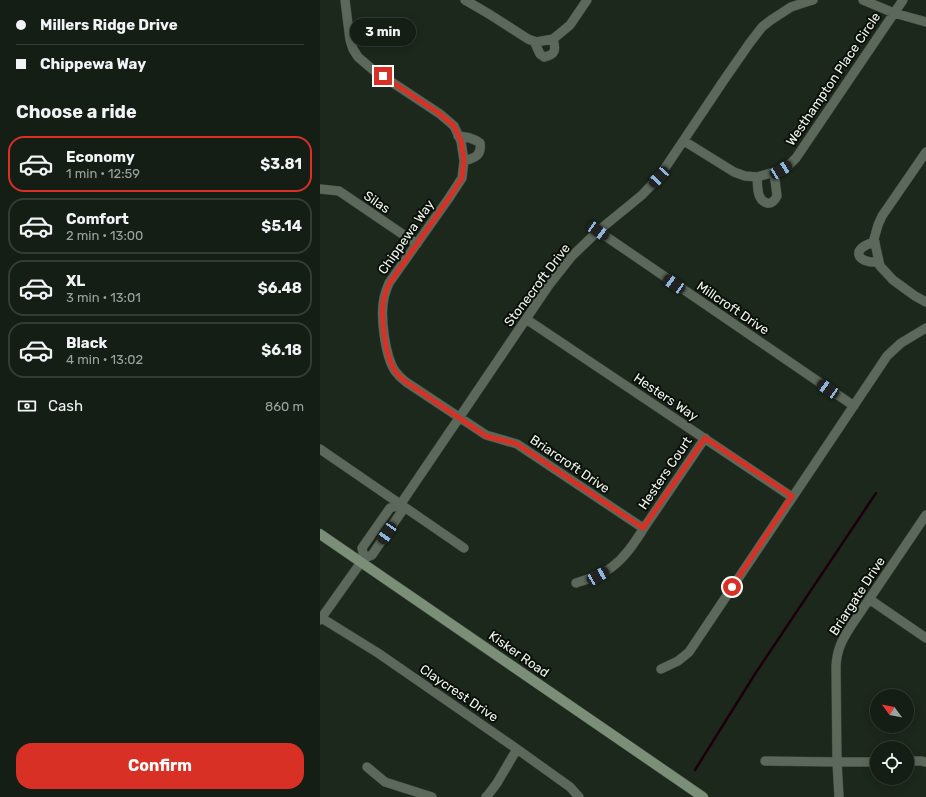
<!DOCTYPE html>
<meta charset="utf-8">
<style>
:root{--surface:#151e15;--page:#222b22;--text:#f1f3f6;--muted:#9da2a0;--line:#343c34;--accent:#d93025}
body{margin:0;font-family:Rubik,sans-serif;background:var(--page);color:var(--text);height:100vh;display:flex;flex-direction:column;font-size:15px;white-space:nowrap}
*{box-sizing:border-box;margin:0}
p{font-size:13px;color:var(--muted)}
.icon{flex:none;width:22px;height:22px;fill:none;stroke:currentColor;stroke-width:2;stroke-linecap:round;stroke-linejoin:round}
.map{position:relative;flex:1;overflow:hidden}
.panel{display:flex;flex-direction:column;background:var(--surface);width:320px}
.panel>*{flex:none}
.guide{display:grid;align-content:center;height:88px;padding:0 16px;background:var(--surface)}
.needle{width:26px;rotate:302deg}
.buttons{position:absolute;left:550px;top:689px;display:grid;gap:8px}
.buttons a{display:grid;place-items:center;width:44px;height:44px;border-radius:50%;background:var(--surface);box-shadow:0 2px 10px #0003,0 0 0 1px var(--line);font-size:20px}
.end{position:absolute;width:18px;height:18px;margin:-9px;border:5px solid #d93025;background:#fff;box-shadow:0 0 0 2px #fff}
.from{border-radius:50%}
.bubble{position:absolute;height:28px;border-radius:14px;background:var(--surface);box-shadow:0 2px 10px #0003,0 0 0 1px var(--line);font-size:13px;font-weight:700;line-height:28px;text-align:center}
.car{position:absolute;width:12px;height:24px;margin:-12px -6px;border-radius:5px;box-shadow:0 0 3px 1px #0007;background:linear-gradient(#222 24%,#8ab4d8 0 40%,#222 0 76%,#8ab4d8 0 86%,#222 0)}
.guide b{display:flex;align-items:center;gap:14px;height:38px;font-size:15px}
.guide b+b{border-top:1px solid var(--line)}
.guide i{width:10px;height:10px;background:var(--text)}
ul{padding:0;list-style:none}
li{display:flex;align-items:center;gap:12px;height:56px;margin:0 8px 6px;padding:0 8px;border:2px solid var(--line);border-radius:16px}
li div{flex:1}
li b{display:block;font-size:15px}
li em{font-style:normal;font-weight:700}
li.current{border-color:var(--accent)}
li>.icon{width:36px;height:36px;stroke-width:1.5}
h2{padding:0 16px;font-size:18px;line-height:48px}
.pay{display:flex;align-items:center;gap:10px;height:44px;padding:0 16px;font-size:15px}
.pay p{margin-inline-start:auto}
.cta{display:flex;gap:8px;margin-top:auto;padding:8px 16px}
.cta a{flex:1;height:46px;border-radius:16px;background:var(--accent);color:#fff;font-size:16px;font-weight:700;line-height:46px;text-align:center}
main{display:flex;flex:1;min-height:0}
.map>svg:first-child{display:block}
.lines{fill:none;stroke-linecap:round;stroke-linejoin:round}
.stream{stroke:#1b000b;stroke-width:2.5}
.street-casing{stroke:#3a453a;stroke-width:10}
.secondary-casing{stroke:#3a453a;stroke-width:11}
.street{stroke:#5b685a;stroke-width:9}
.secondary{stroke:#7a8e78;stroke-width:10}
.route{stroke:#d93025;stroke-width:5}
.labels{text-anchor:middle;dominant-baseline:central;stroke-width:4;stroke-linejoin:round;paint-order:stroke}
.street-label{font-size:13px;fill:#f0f8ef;stroke:#0a0f0a}
</style>
<main>
<section class="panel">
<div class="guide">
<b><i class="from"></i>Millers Ridge Drive</b>
<b><i></i>Chippewa Way</b>
</div>
<h2>Choose a ride</h2>
<ul>
<li class="current"><svg class="icon" aria-label="car" viewBox="0 0 24 24"><path d="M5 17H2v-5l4-1 3-4h7l3 4 3 1v5h-3M9 17h6M6 11h13"/><circle cx="7" cy="17" r="2"/><circle cx="17" cy="17" r="2"/></svg><div><b>Economy</b><p>1 min · 12:59</p></div><em>$3.81</em></li>
<li><svg class="icon" aria-label="car" viewBox="0 0 24 24"><path d="M5 17H2v-5l4-1 3-4h7l3 4 3 1v5h-3M9 17h6M6 11h13"/><circle cx="7" cy="17" r="2"/><circle cx="17" cy="17" r="2"/></svg><div><b>Comfort</b><p>2 min · 13:00</p></div><em>$5.14</em></li>
<li><svg class="icon" aria-label="car" viewBox="0 0 24 24"><path d="M5 17H2v-5l4-1 3-4h7l3 4 3 1v5h-3M9 17h6M6 11h13"/><circle cx="7" cy="17" r="2"/><circle cx="17" cy="17" r="2"/></svg><div><b>XL</b><p>3 min · 13:01</p></div><em>$6.48</em></li>
<li><svg class="icon" aria-label="car" viewBox="0 0 24 24"><path d="M5 17H2v-5l4-1 3-4h7l3 4 3 1v5h-3M9 17h6M6 11h13"/><circle cx="7" cy="17" r="2"/><circle cx="17" cy="17" r="2"/></svg><div><b>Black</b><p>4 min · 13:02</p></div><em>$6.18</em></li>
</ul>
<div class="pay"><svg class="icon" aria-label="cash" viewBox="0 0 24 24"><path d="M3 7h18v10H3z"/><circle cx="12" cy="12" r="2"/></svg>Cash<p>860 m</p></div>
<div class="cta"><a>Confirm</a></div>
</section>
<div class="map">
<svg width="606" height="797" viewBox="0 0 606 797">
<rect width="100%" height="100%" fill="#1c281c"/>
<g class="lines">
<path class="stream" d="M 375,770 L 435,674 L 556,493"/>
<g class="street-casing">
<path id="street" d="M 25,0 L 30,40 L 33,49 L 38,57 L 52,69 L 120,114 L 134,126 L 141,141 L 144,161 L 142,178 L 129,198 L 69,283 C 67,288 65,293 64,298 C 60,316 65,356 75,371 C 78,375 82,379 86,382 L 166,435 L 197,444 L 323,528
M 145,0 L 169,14 L 208,39 L 216,42 L 233,39 L 238,35 L 250,25 L 267,0
M 543,0 L 574,13 L 606,22
M 214,41 L 220,54 L 224,57 C 236,55 236,49 233,39
M 138,136 C 147,137 154,138 160,143 C 162,156 154,158 144,161
M 364,141 L 414,172 L 425,176 L 437,177 L 458,171 L 469,165 L 476,158 L 583,0
M 606,152 L 562,216 L 558,225 L 554,239 L 560,266 L 573,280 L 595,296 L 606,302
M 437,177 C 438,185 436,200 447,203 C 452,204 455,200 457,196 L 454,172
M 0,189 L 19,191 L 97,244
M 278,231 L 534,406
M 555,242 C 530,248 536,264 559,262
M 206,319 L 472,497
M 0,449 L 144,548
M 44,558 L 42,548 L 70,508 L 80,505
M 256,583 C 268,579 281,576 292,567 C 308,555 317,538 328,522 C 347,494 366,466 385,438
M 549,599 L 606,638
M 0,617 L 58,653 L 197,749 L 250,787 L 259,797
M 0,620 L 44,558 L 52,555 L 82,511 L 80,505 L 139,418 L 206,319 L 229,285 L 252,256 L 278,231 L 322,195 L 339,177 L 404,80 L 429,44 L 442,27 L 451,20 L 471,7 L 483,3 L 493,0
M 341,669 L 358,661 L 369,652 L 567,356 L 581,343 L 606,328
M 445,761 L 517,762 L 557,762
M 587,761 L 601,761 L 606,762
M 47,767 L 65,782 L 112,797
M 166,797 L 168,795 L 177,783 L 197,749
M 519,797 L 517,762 L 516,666 C 517,649 522,640 531,626 L 606,515"/>
</g>
<g class="secondary-casing">
<path id="secondary" d="M 0,534 L 383,797"/>
</g>
<use href="#street" class="street"/>
<use href="#secondary" class="secondary"/>
</g>
<g class="lines">
<path class="route" d="M 63,76 L 120,114 L 134,126 L 141,141 L 144,160 L 142,178 L 129,198 L 69,284 C 67,288 65,293 64,298 C 60,316 65,356 75,371 C 78,375 82,379 86,382 L 166,436 L 197,444 L 323,528 L 385,438 L 472,496 L 412,587"/>
</g>
<g class="labels">
<g class="street-label">
<text transform="translate(513 79) rotate(-56)">Westhampton Place Circle</text>
<text transform="translate(57 202) rotate(34)">Silas</text>
<text transform="translate(86 237) rotate(-55)">Chippewa Way</text>
<text transform="translate(217 285) rotate(-53)">Stonecroft Drive</text>
<text transform="translate(413 308) rotate(34)">Millcroft Drive</text>
<text transform="translate(346 397) rotate(34)">Hesters Way</text>
<text transform="translate(250 464) rotate(34)">Briarcroft Drive</text>
<text transform="translate(345 473) rotate(-56)">Hesters Court</text>
<text transform="translate(537 596) rotate(-57)">Briargate Drive</text>
<text transform="translate(199 654) rotate(35)">Kisker Road</text>
<text transform="translate(139 693) rotate(34)">Claycrest Drive</text>
</g>
</g>
</svg>
<div class="buttons">
<a><svg class="needle" viewBox="-14 -14 28 28"><path d="M0-13l5 13h-10z" fill="#e53935"/><path d="M0 13l5-13h-10z" fill="#9da2a0"/></svg></a>
<a><svg class="icon" aria-label="locate" viewBox="0 0 24 24"><circle cx="12" cy="12" r="6"/><path d="M12 2v4M12 18v4M2 12h4M18 12h4"/></svg></a>
</div>
<i class="end from" style="left:412px;top:587px"></i>
<i class="end" style="left:63px;top:76px"></i>
<div class="bubble" style="left:30px;top:18px;width:66px">3 min</div>
<i class="car" style="left:461px;top:170px;rotate:58deg"></i>
<i class="car" style="left:339px;top:177px;rotate:223deg"></i>
<i class="car" style="left:278px;top:231px;rotate:125deg"></i>
<i class="car" style="left:354px;top:284px;rotate:305deg"></i>
<i class="car" style="left:508px;top:389px;rotate:305deg"></i>
<i class="car" style="left:67px;top:533px;rotate:214deg"></i>
<i class="car" style="left:278px;top:576px;rotate:60deg"></i>
</div>
</main>
